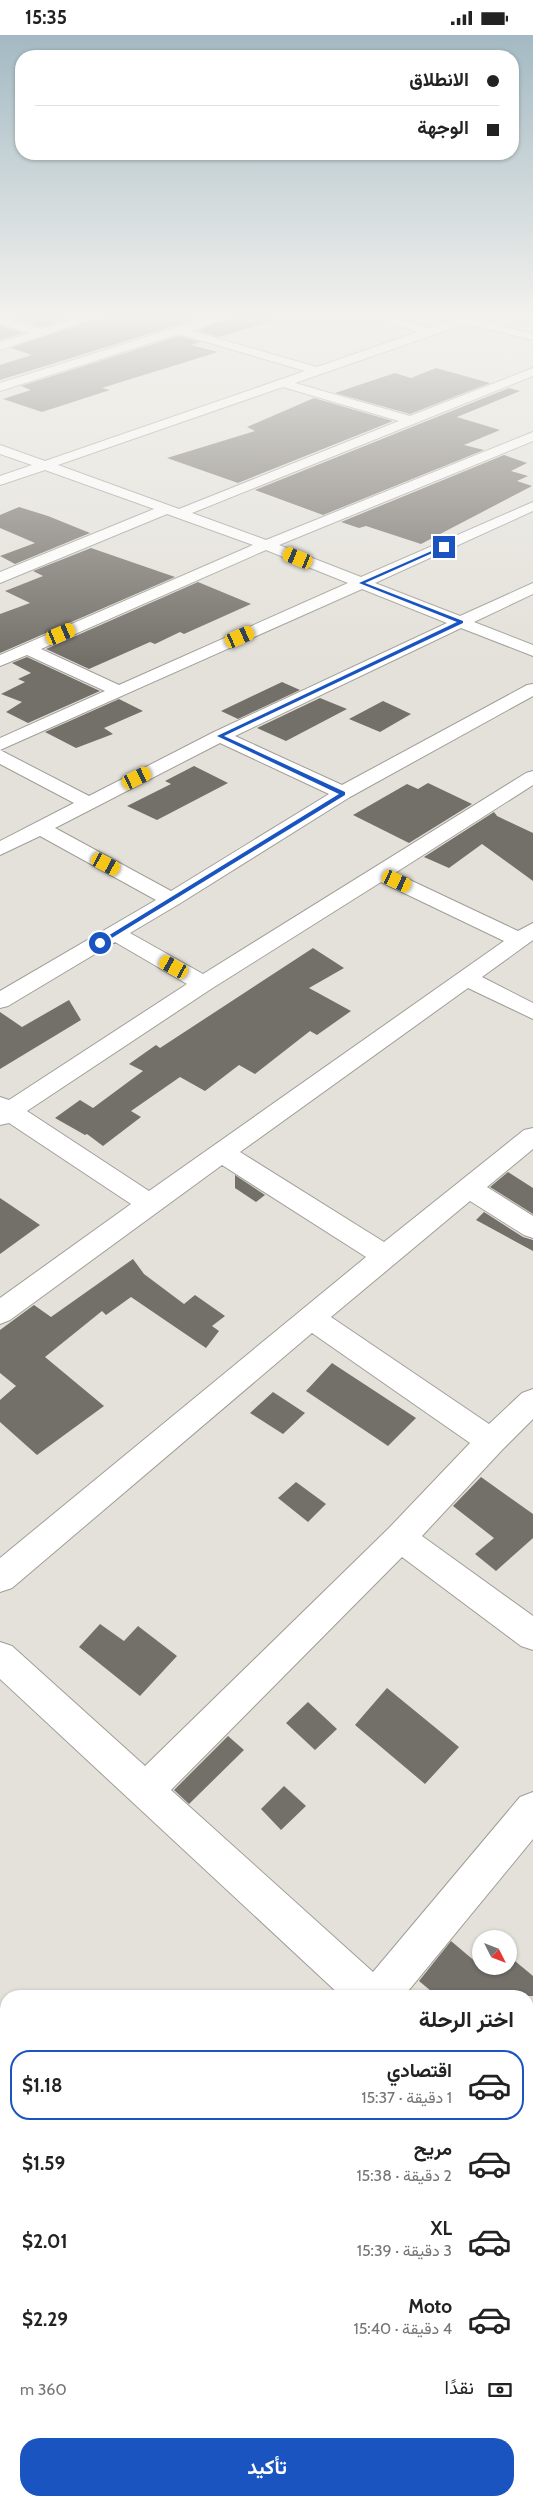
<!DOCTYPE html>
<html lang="ar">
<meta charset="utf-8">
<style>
:root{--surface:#fff;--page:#f2f2f2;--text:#222;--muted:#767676;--line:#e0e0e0;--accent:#1954c0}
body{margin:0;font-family:Cabin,Vazirmatn,sans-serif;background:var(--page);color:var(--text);direction:rtl;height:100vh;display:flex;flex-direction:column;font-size:19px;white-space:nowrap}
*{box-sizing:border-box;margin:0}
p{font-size:16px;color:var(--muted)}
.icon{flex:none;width:28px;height:28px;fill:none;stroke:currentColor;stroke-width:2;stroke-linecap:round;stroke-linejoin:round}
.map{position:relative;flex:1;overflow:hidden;direction:ltr}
.drawer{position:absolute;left:0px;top:1955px;width:534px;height:516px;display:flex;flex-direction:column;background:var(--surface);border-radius:20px 20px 0 0;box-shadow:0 1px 4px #0004;direction:rtl}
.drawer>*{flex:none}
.hud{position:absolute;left:15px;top:15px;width:504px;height:110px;border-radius:20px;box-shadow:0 1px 4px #0004;direction:rtl;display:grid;align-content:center;height:110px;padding:0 20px;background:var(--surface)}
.needle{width:32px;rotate:132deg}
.tools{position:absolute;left:472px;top:1895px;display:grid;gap:10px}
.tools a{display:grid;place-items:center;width:45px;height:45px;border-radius:50%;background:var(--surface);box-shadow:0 1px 4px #0004;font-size:25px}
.end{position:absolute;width:22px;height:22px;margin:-11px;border:6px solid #1954c0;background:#fff;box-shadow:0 0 0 2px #fff}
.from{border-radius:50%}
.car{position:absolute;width:15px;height:30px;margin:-15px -8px;border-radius:6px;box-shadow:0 0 4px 1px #0007;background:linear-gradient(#f5c518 24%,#345 0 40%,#f5c518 0 76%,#345 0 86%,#f5c518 0)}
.hud b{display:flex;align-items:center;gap:18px;height:48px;font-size:19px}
.hud b+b{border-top:1px solid var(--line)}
.hud i{width:12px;height:12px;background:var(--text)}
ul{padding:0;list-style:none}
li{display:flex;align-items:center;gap:15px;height:70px;margin:0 10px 8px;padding:0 10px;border:2px solid transparent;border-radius:20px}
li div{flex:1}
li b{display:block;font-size:19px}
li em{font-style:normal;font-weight:700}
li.on{border-color:var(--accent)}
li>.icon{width:45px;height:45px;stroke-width:1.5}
h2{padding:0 20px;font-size:22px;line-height:60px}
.pay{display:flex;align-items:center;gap:12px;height:55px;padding:0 20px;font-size:19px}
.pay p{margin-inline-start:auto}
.button{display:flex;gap:10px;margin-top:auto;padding:10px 20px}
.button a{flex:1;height:58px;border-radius:20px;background:var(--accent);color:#fff;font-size:20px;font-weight:700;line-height:58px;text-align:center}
.status{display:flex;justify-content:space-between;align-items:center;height:35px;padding:0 25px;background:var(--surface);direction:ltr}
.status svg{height:14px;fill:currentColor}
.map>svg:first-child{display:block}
.building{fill:#736f69}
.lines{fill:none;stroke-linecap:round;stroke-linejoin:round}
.minor-casing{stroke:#a19e98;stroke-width:2}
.minor{fill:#fff;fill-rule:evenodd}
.route{fill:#1954c0}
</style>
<div class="status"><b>15:35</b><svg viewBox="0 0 49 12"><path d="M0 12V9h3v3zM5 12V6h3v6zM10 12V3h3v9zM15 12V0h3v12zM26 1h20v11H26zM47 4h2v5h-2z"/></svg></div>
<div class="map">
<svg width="533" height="2471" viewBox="0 0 533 2471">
<rect width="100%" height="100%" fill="#e4e1da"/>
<path class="building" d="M 0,279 L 84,279 L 42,292 Z
M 110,279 L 213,279 L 0,345 L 0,330 L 32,320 L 11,313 Z
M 239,279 L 272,279 L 273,286 L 219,302 L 197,296 Z
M 0,291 L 23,298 L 0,305 Z
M 179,301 L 201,307 L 191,310 L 218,317 L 102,353 L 110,355 L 42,377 L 3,364 L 31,355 L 21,351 Z
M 436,333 L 490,348 L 410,379 L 335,358 L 395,338 L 411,343 Z
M 509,353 L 520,356 L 457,382 L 500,395 L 464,410 L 484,415 L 323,480 L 255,455 Z
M 314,363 L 393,386 L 238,448 L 167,423 L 255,396 L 247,392 Z
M 504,420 L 527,428 L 511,436 L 528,441 L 517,446 L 532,451 L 421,509 L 366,491 L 359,493 L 341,487 Z
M 19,472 L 48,481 L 90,498 L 15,529 L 0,521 L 35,508 L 0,493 L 0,480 Z
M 91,513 L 175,542 L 0,618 L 0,579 L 30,568 L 5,556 L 43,541 L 33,536 Z
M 198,547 L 251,569 L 184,599 L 180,597 L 155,609 L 150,607 L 89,634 L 46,614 Z
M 27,622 L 100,656 L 28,688 L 6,677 L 22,667 L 1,659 L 25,647 L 18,644 L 31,638 L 12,628 Z
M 282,647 L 300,655 L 238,684 L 221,676 Z
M 320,663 L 347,674 L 286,706 L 257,693 Z
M 119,664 L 143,676 L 104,693 L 113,699 L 76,713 L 45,697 Z
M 383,666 L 411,679 L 380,697 L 349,684 Z
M 194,731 L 228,748 L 157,785 L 127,771 L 171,749 L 165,746 Z
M 428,748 L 472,769 L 409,808 L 353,780 L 407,749 L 418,754 Z
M 494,777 L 497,781 L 533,798 L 533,846 L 482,809 L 449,833 L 424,822 Z
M 313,913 L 344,933 L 309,953 L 351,976 L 317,1000 L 310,996 L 255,1039 L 239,1030 L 205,1056 L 180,1042 L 131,1076 L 141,1082 L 103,1111 L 87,1099 L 85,1100 L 55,1083 L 80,1065 L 93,1073 L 143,1036 L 129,1029 L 156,1010 L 160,1013 Z
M 69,965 L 81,985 L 0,1034 L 0,977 L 22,992 Z
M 508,1137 L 533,1153 L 533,1179 L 490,1152 Z
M 235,1140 L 265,1160 L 256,1167 L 235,1153 Z
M 0,1163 L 40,1190 L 0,1219 Z
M 484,1177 L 523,1202 L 533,1205 L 533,1216 L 476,1185 Z
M 133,1224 L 144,1239 L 184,1269 L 195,1260 L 225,1281 L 212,1291 L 219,1296 L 206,1313 L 131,1262 L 106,1280 L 102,1276 L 45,1322 L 104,1371 L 37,1420 L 0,1387 L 0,1365 L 16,1351 L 0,1338 L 0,1295 L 34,1270 L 51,1282 Z
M 332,1328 L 416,1383 L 388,1411 L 306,1356 Z
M 273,1357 L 305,1378 L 283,1399 L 250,1378 Z
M 481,1442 L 533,1479 L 533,1503 L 496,1536 L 475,1519 L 494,1503 L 453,1471 Z
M 296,1447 L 326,1469 L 308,1487 L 278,1463 Z
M 100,1589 L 124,1606 L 138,1591 L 177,1621 L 140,1661 L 79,1612 Z
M 387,1653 L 459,1712 L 425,1749 L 355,1690 Z
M 308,1667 L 337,1694 L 315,1715 L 286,1688 Z
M 228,1701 L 244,1715 L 189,1769 L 174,1755 Z
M 284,1751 L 306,1771 L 281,1795 L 261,1774 Z
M 451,1906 L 477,1928 L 481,1922 L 481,1931 L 509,1931 L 509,1921 L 533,1941 L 533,1961 L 437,1961 L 419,1946 Z"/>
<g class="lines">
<g class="minor-casing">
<path id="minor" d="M 91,279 L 108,279 L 0,315 L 0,307 L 30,298 L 0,289 L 0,282 L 42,294 Z
M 220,279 L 237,279 L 191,296 L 317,332 L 418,297 L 358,279 L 377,279 L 430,293 L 471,279 L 487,279 L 477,285 L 533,299 L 533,305 L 465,289 L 295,348 L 410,381 L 533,333 L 533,341 L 192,478 L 266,505 L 533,397 L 533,406 L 279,510 L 361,542 L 533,467 L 533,476 L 375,548 L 460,581 L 533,548 L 533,559 L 474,587 L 533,610 L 533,621 L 461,593 L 235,701 L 342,750 L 527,650 L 533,649 L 533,661 L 350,762 L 179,869 L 130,898 L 203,939 L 526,738 L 533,736 L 533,750 L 395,838 L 518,896 L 533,888 L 533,905 L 482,942 L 533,968 L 533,984 L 468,953 L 240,1117 L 384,1207 L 524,1095 L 533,1093 L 533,1114 L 487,1152 L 533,1181 L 533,1203 L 524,1200 L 470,1166 L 331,1282 L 489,1389 L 522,1358 L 533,1354 L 533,1384 L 502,1415 L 422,1501 L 533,1581 L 533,1615 L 521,1611 L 402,1522 L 171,1755 L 373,1937 L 520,1762 L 533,1757 L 533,1804 L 404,1961 L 341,1961 L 0,1644 L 0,1607 L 12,1611 L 145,1731 L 389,1493 L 470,1408 L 312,1298 L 12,1553 L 0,1557 L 0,1523 L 366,1222 L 222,1130 L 10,1285 L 0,1289 L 0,1263 L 131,1169 L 9,1088 L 0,1090 L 0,1062 L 9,1065 L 187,949 L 115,907 L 8,971 L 0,973 L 0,956 L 156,865 L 40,801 L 0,820 L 0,806 L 74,768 L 0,729 L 0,703 L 105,656 L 27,620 L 0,631 L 0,620 L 253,510 L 167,479 L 0,548 L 0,537 L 154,474 L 45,435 L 0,450 L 0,441 L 32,430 L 0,419 L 0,410 L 45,426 L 305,336 L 179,299 L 0,356 L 0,348 ZM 283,352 L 399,386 L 179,474 L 58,430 ZM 266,515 L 348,548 L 119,650 L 41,614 ZM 362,554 L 447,588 L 214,697 L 89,761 L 0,715 ZM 220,708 L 329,759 L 171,856 L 55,793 ZM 381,847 L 504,906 L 149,1156 L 27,1076 L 211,954 Z
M 528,2093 L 533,2095 L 533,2140 L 528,2138 Z
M 6,2388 L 6,2440 L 0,2443 L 0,2391 Z"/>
</g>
<use href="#minor" class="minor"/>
</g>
<linearGradient id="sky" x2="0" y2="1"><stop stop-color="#a3b9c3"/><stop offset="0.45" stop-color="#f3f2ee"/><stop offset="1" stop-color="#f3f2ee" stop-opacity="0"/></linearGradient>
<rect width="533" height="625" fill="url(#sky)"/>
<path class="route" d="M 443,511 L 446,512 L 365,548 L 463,586 L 463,588 L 224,701 L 345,757 L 345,760 L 102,909 L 98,909 L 98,907 L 339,759 L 217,701 L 457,587 L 359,548 Z"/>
</svg>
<div class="tools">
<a><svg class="needle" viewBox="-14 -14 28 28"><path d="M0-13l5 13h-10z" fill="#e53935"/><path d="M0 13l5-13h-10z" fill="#767676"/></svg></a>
</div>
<i class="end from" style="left:100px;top:908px"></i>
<i class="end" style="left:444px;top:512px"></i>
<i class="car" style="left:298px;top:523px;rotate:292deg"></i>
<i class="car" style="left:61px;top:599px;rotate:67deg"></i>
<i class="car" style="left:240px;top:602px;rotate:66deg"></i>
<i class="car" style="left:137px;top:743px;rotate:64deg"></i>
<i class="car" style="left:106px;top:829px;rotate:118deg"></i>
<i class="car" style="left:397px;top:846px;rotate:115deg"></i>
<i class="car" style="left:174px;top:932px;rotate:299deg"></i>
<div class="hud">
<b><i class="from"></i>الانطلاق</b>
<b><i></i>الوجهة</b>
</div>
<section class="drawer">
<h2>اختر الرحلة</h2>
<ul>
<li class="on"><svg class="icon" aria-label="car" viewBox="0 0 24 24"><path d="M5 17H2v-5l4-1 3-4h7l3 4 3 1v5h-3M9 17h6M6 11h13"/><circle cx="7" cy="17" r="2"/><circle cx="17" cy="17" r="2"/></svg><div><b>اقتصادي</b><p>1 دقيقة · 15:37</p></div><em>$1.18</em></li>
<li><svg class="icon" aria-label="car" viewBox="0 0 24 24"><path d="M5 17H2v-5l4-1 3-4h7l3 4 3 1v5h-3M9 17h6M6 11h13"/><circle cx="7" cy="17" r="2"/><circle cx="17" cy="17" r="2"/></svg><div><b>مريح</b><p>2 دقيقة · 15:38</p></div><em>$1.59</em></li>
<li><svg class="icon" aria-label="car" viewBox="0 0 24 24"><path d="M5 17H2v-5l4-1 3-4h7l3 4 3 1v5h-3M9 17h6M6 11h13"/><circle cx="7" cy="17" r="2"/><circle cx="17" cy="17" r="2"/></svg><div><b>XL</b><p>3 دقيقة · 15:39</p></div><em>$2.01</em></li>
<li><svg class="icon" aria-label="car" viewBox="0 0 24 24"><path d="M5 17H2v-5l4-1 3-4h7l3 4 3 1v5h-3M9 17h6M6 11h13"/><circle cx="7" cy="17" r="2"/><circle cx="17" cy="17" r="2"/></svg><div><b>Moto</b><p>4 دقيقة · 15:40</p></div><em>$2.29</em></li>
</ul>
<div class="pay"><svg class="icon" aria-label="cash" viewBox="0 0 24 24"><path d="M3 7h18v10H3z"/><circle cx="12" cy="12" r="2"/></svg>نقدًا<p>360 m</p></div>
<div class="button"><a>تأكيد</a></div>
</section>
</div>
